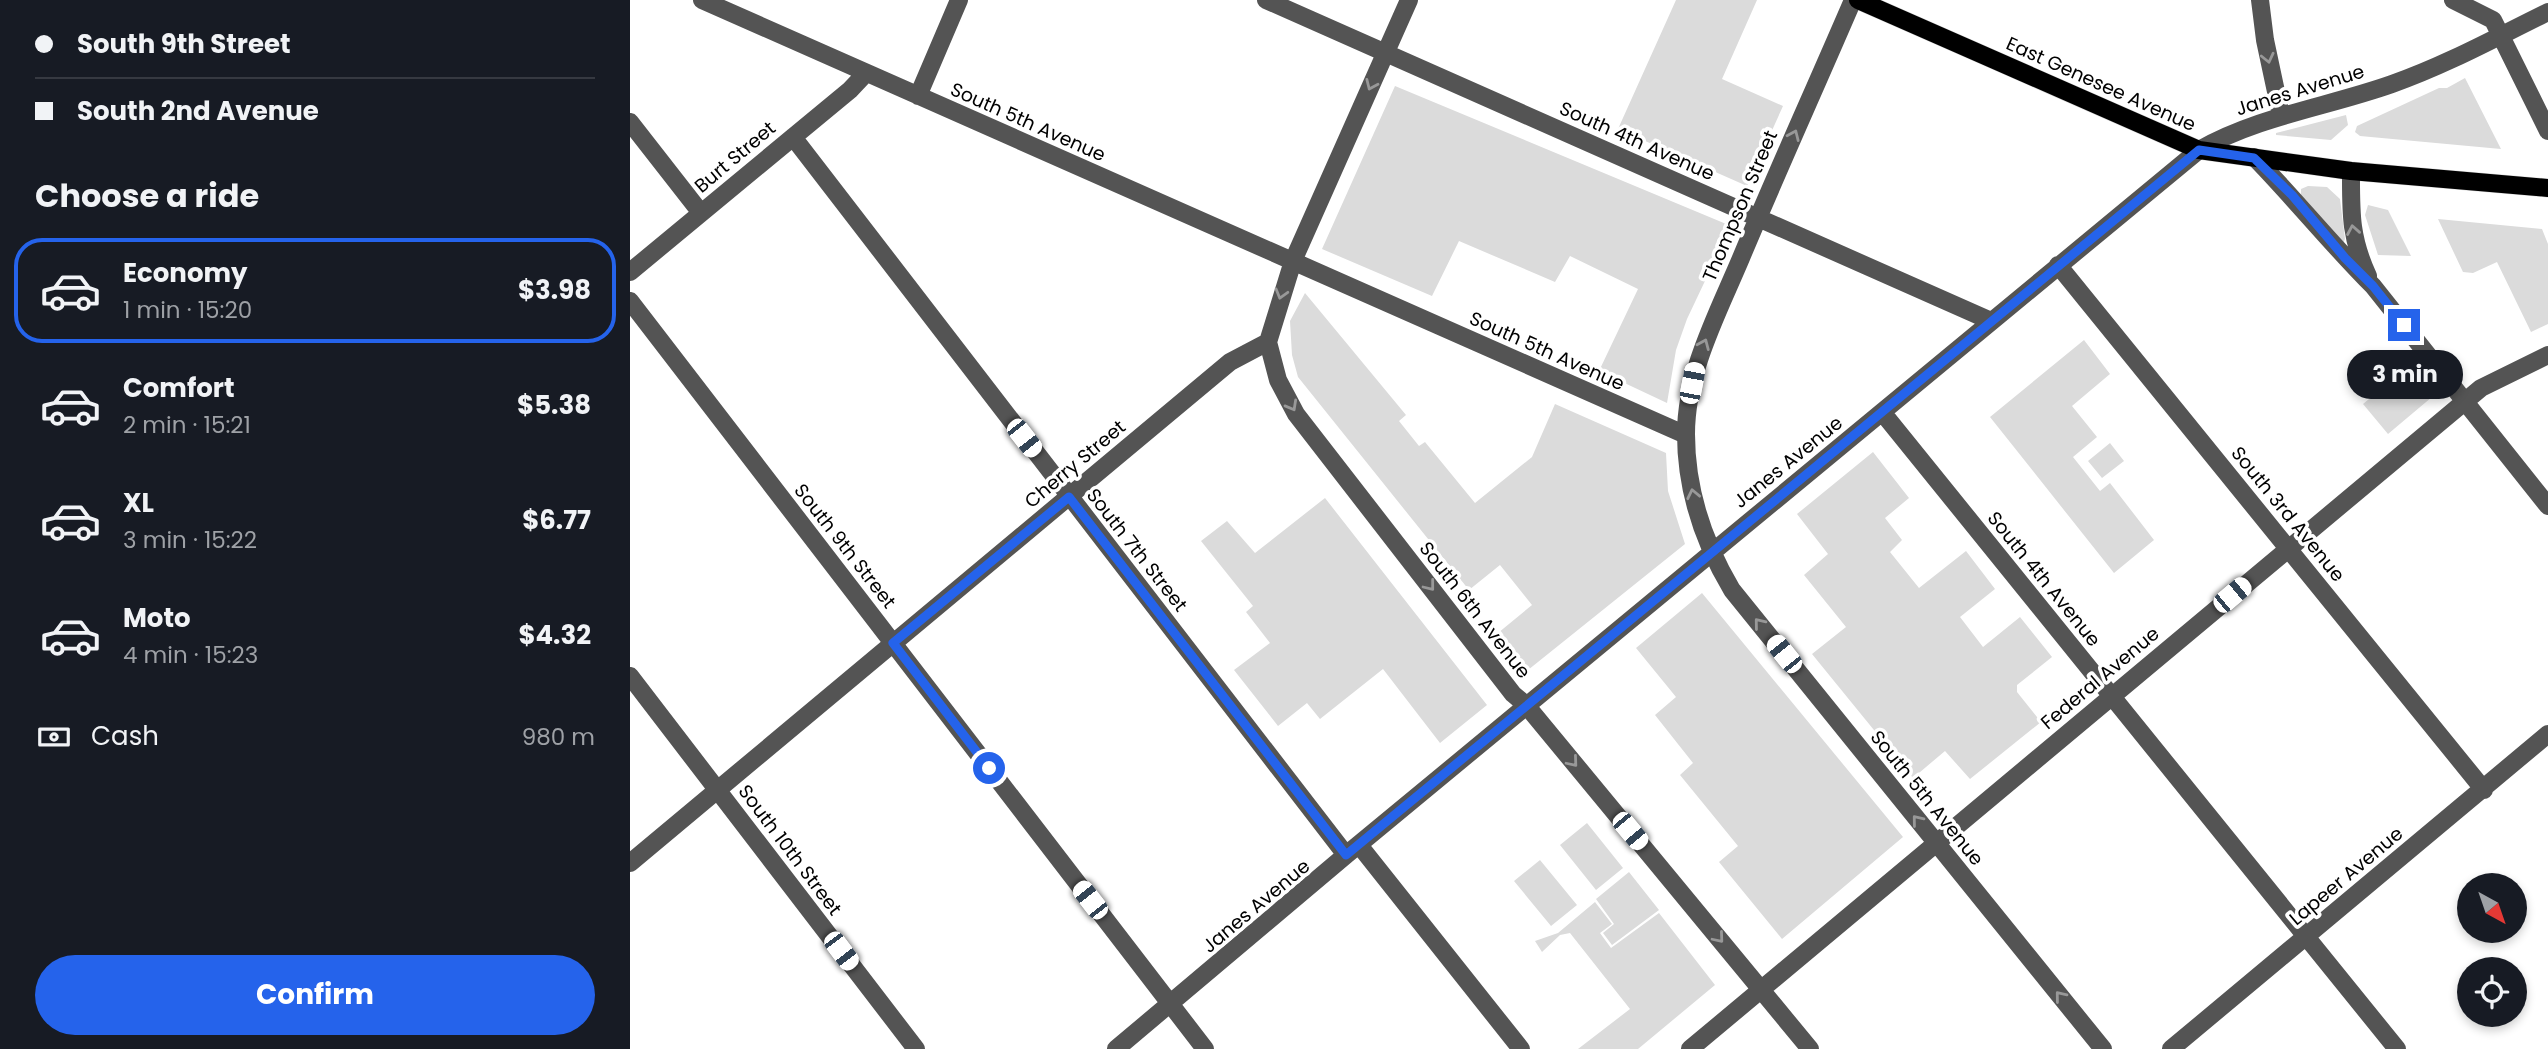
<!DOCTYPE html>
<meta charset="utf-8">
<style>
:root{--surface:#171b24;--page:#20242c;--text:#f1f3f6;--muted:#9ea1a6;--line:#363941;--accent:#2563eb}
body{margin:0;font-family:Poppins,sans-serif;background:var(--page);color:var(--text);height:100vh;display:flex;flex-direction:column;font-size:26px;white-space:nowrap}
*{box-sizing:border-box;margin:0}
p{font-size:23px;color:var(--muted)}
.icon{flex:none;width:38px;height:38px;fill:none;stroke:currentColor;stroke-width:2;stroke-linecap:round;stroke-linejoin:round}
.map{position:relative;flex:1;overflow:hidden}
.sheet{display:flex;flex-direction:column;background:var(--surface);width:630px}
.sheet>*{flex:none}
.guide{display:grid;align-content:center;height:154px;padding:0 35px;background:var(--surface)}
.needle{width:46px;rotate:140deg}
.fabs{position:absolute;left:1827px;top:873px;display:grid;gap:14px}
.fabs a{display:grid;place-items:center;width:70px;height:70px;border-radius:50%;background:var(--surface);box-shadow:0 4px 10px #0003;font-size:35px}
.end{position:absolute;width:32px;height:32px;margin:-16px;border:9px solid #2563eb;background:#fff;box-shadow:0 0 0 4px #fff}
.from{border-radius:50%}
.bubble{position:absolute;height:49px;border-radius:24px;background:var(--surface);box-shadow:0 4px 10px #0003;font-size:23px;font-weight:700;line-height:49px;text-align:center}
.car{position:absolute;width:21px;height:42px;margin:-21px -10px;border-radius:9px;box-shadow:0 0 5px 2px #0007;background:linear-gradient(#fff 24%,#345 0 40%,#fff 0 76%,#345 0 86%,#fff 0)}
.guide b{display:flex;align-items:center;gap:24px;height:66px;font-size:26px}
.guide b+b{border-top:2px solid var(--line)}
.guide i{width:18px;height:18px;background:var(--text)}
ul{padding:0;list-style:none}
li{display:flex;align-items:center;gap:21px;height:105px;margin:0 14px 10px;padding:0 21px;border:4px solid transparent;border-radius:28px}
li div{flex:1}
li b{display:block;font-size:26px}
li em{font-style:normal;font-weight:700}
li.active{border-color:var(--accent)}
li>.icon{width:63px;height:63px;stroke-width:1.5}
h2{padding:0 35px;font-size:32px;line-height:84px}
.pay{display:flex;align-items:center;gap:18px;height:77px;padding:0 35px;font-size:26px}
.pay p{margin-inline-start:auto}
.button{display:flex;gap:14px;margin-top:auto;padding:14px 35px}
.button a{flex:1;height:80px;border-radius:42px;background:var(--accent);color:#fff;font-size:28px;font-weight:700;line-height:80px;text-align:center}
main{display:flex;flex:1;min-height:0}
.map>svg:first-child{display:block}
.green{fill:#dbdbdb}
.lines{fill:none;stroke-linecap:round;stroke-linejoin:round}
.major-casing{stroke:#dbdbdb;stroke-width:19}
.minor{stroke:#545454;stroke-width:18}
.major{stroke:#000;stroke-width:18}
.oneway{stroke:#989898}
.route{stroke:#2563eb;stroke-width:9}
.labels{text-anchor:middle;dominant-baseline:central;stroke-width:7;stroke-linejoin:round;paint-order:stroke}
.street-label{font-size:19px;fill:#000;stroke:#fff}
</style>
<main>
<section class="sheet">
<div class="guide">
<b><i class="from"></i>South 9th Street</b>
<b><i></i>South 2nd Avenue</b>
</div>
<h2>Choose a ride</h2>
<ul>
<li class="active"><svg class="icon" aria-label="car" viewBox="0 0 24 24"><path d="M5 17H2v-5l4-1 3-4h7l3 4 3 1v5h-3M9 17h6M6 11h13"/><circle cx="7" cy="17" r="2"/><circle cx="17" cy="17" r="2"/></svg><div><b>Economy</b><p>1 min · 15:20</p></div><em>$3.98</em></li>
<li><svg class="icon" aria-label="car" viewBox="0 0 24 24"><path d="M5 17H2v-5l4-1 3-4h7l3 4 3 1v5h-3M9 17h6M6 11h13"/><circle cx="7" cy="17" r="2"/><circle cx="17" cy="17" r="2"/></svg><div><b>Comfort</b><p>2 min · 15:21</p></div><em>$5.38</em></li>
<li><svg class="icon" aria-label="car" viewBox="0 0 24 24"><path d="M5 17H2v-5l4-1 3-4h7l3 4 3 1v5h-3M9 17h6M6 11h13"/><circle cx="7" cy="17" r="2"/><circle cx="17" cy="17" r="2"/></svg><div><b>XL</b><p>3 min · 15:22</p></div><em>$6.77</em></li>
<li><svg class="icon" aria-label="car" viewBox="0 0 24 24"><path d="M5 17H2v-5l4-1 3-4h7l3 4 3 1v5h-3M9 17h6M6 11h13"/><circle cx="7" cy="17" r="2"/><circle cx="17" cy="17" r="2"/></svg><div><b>Moto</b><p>4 min · 15:23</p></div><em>$4.32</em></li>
</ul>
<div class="pay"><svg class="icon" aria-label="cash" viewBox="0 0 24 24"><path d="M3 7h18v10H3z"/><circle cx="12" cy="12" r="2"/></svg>Cash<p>980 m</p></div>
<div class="button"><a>Confirm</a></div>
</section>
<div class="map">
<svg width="1918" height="1049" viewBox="0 0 1918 1049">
<rect width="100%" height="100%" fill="#fff"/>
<path class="green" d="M 1046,0 L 1127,0 L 1092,79 L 1153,106 L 1117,186 L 988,129 Z
M 1835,78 L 1871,149 L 1730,136 L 1725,132 L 1727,126 L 1809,88 L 1817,88 Z
M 765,86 L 1101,226 L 1057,319 L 1046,350 L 1037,403 L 969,371 L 1008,289 L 940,256 L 925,282 L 829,241 L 802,296 L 692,249 Z
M 1716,115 L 1718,125 L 1701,140 L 1646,135 L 1646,133 Z
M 1678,186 L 1697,187 L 1710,199 L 1715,239 L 1713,244 L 1671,196 L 1671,189 Z
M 1738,205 L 1758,210 L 1781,256 L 1748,255 L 1735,215 Z
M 1808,219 L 1912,229 L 1918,244 L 1918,324 L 1901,332 L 1867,262 L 1843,273 L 1833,272 Z
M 675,293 L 776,415 L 769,421 L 789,446 L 795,442 L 845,503 L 902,457 L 925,404 L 1036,453 L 1038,491 L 1055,544 L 898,670 L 868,633 L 902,605 L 870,565 L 839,590 L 668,377 L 662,355 L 660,321 Z
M 1454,340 L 1480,374 L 1442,406 L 1467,437 L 1443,457 L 1470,491 L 1480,483 L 1524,540 L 1484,573 L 1360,417 Z
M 1778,367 L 1802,397 L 1758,434 L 1733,404 Z
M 1480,443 L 1494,461 L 1472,478 L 1458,461 Z
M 1243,452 L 1279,498 L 1255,518 L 1272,540 L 1260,552 L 1289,588 L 1336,551 L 1365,589 L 1330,617 L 1353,647 L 1390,617 L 1422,657 L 1387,685 L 1387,692 L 1411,722 L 1340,779 L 1315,751 L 1283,778 L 1182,654 L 1216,627 L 1174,575 L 1198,554 L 1167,514 Z
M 695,498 L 857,705 L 810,743 L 753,669 L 690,719 L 677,703 L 648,726 L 604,670 L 640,643 L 616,612 L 623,606 L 571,541 L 597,521 L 625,553 Z
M 1072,593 L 1273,837 L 1152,939 L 1089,862 L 1108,846 L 1050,775 L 1063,763 L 1025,715 L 1046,697 L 1006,648 Z
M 957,823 L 993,868 L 966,890 L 930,845 Z
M 910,860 L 947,905 L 921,926 L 884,881 Z
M 999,872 L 1029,910 L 982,945 L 973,933 L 984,924 L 966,899 Z
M 965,902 L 982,924 L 970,933 L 981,948 L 1029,913 L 1085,985 L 1008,1049 L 948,1049 L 1000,1009 L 940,933 L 930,935 L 912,952 L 905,941 L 928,933 Z"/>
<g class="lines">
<g class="major-casing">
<path id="major" d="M 1228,0 L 1569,150 L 1721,171 L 1918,188"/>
</g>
<path class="minor" d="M 72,0 L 1056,435
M 636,0 L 1361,321
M 1223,0 C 1186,86 1147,172 1111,258 C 1087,315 1056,372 1056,434 C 1056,490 1074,543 1102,590 L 1473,1049
M 1630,0 L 1635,40 L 1651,115
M 1823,0 L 1863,20 L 1918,131
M 288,96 L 329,0
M 0,122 L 71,213
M 163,137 L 716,855
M 1624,157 C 1665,199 1701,244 1743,286 L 1918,506
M 1721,171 C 1721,213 1720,237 1738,276
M 1428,265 L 1854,790
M 0,272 L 220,90 L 236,73
M 0,301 L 575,1049
M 638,342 L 648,380 L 666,414 L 883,694 L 896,705 L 1180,1049
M 1252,412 L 1767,1049
M 0,676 L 286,1049
M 729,845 L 891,1049
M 0,863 L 600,362 L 638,342 L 663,261 L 779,0
M 486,1049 L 716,855 L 1569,150 C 1629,116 1697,107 1762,84 C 1816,65 1867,37 1918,12
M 1060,1049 L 1851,388 L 1918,355
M 1541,1049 L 1918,734"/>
<use href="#major" class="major"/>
</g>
<defs><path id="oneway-chevron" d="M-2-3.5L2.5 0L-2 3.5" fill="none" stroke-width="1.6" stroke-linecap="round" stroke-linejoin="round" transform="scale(1.75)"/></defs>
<g class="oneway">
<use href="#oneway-chevron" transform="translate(1638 58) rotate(77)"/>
<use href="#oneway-chevron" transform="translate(741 85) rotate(114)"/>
<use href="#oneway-chevron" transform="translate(1164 135) rotate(-66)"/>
<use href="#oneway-chevron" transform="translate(1723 230) rotate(-100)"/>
<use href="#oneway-chevron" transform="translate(651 294) rotate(106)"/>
<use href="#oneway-chevron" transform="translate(1074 344) rotate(-67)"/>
<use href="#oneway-chevron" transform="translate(662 406) rotate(61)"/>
<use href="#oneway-chevron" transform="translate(1063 494) rotate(-102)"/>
<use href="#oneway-chevron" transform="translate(800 586) rotate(52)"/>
<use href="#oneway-chevron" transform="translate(1129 623) rotate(-129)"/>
<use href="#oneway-chevron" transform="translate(943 762) rotate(50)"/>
<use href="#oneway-chevron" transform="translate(1287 820) rotate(-129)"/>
<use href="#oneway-chevron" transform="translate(1089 938) rotate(50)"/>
<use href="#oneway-chevron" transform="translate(1430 996) rotate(-129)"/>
</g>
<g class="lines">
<path class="route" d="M 359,768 L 263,643 L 439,497 L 716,855 L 1569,150 L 1624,158 L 1662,195 L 1715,258 L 1743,286 L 1774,325"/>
</g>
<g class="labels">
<g class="street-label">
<text transform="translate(1471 84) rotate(24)">East Genesee Avenue</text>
<text transform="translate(1670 90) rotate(-17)">Janes Avenue</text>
<text transform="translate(398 122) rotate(24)">South 5th Avenue</text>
<text transform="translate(1007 141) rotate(24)">South 4th Avenue</text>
<text transform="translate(105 157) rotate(-40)">Burt Street</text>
<text transform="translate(1110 206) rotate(-67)">Thompson Street</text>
<text transform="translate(917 351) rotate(24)">South 5th Avenue</text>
<text transform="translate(1158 462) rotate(-39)">Janes Avenue</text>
<text transform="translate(445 464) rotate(-40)">Cherry Street</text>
<text transform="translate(1658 514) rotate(51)">South 3rd Avenue</text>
<text transform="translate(215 546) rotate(52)">South 9th Street</text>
<text transform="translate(507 550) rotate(52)">South 7th Street</text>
<text transform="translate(1414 579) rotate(51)">South 4th Avenue</text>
<text transform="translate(845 610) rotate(52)">South 6th Avenue</text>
<text transform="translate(1470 678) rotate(-40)">Federal Avenue</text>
<text transform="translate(1297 798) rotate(51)">South 5th Avenue</text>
<text transform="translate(160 850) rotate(53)">South 10th Street</text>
<text transform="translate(1716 876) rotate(-40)">Lapeer Avenue</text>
<text transform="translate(626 906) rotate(-40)">Janes Avenue</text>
</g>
</g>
</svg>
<div class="fabs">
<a><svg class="needle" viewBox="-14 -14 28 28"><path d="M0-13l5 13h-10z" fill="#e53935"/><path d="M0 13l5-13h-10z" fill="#9ea1a6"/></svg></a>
<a><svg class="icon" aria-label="locate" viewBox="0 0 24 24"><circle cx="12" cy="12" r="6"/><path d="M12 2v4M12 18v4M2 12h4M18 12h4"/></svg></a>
</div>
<i class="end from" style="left:359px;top:768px"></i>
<i class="end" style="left:1774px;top:325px"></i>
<div class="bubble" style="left:1717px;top:350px;width:116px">3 min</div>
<i class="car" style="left:1062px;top:383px;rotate:11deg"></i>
<i class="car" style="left:394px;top:438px;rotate:142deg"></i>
<i class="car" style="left:1602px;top:595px;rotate:50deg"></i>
<i class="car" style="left:1154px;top:654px;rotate:321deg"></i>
<i class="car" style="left:1000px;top:831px;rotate:140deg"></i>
<i class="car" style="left:460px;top:900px;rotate:322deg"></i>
<i class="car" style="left:211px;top:951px;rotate:143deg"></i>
</div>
</main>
